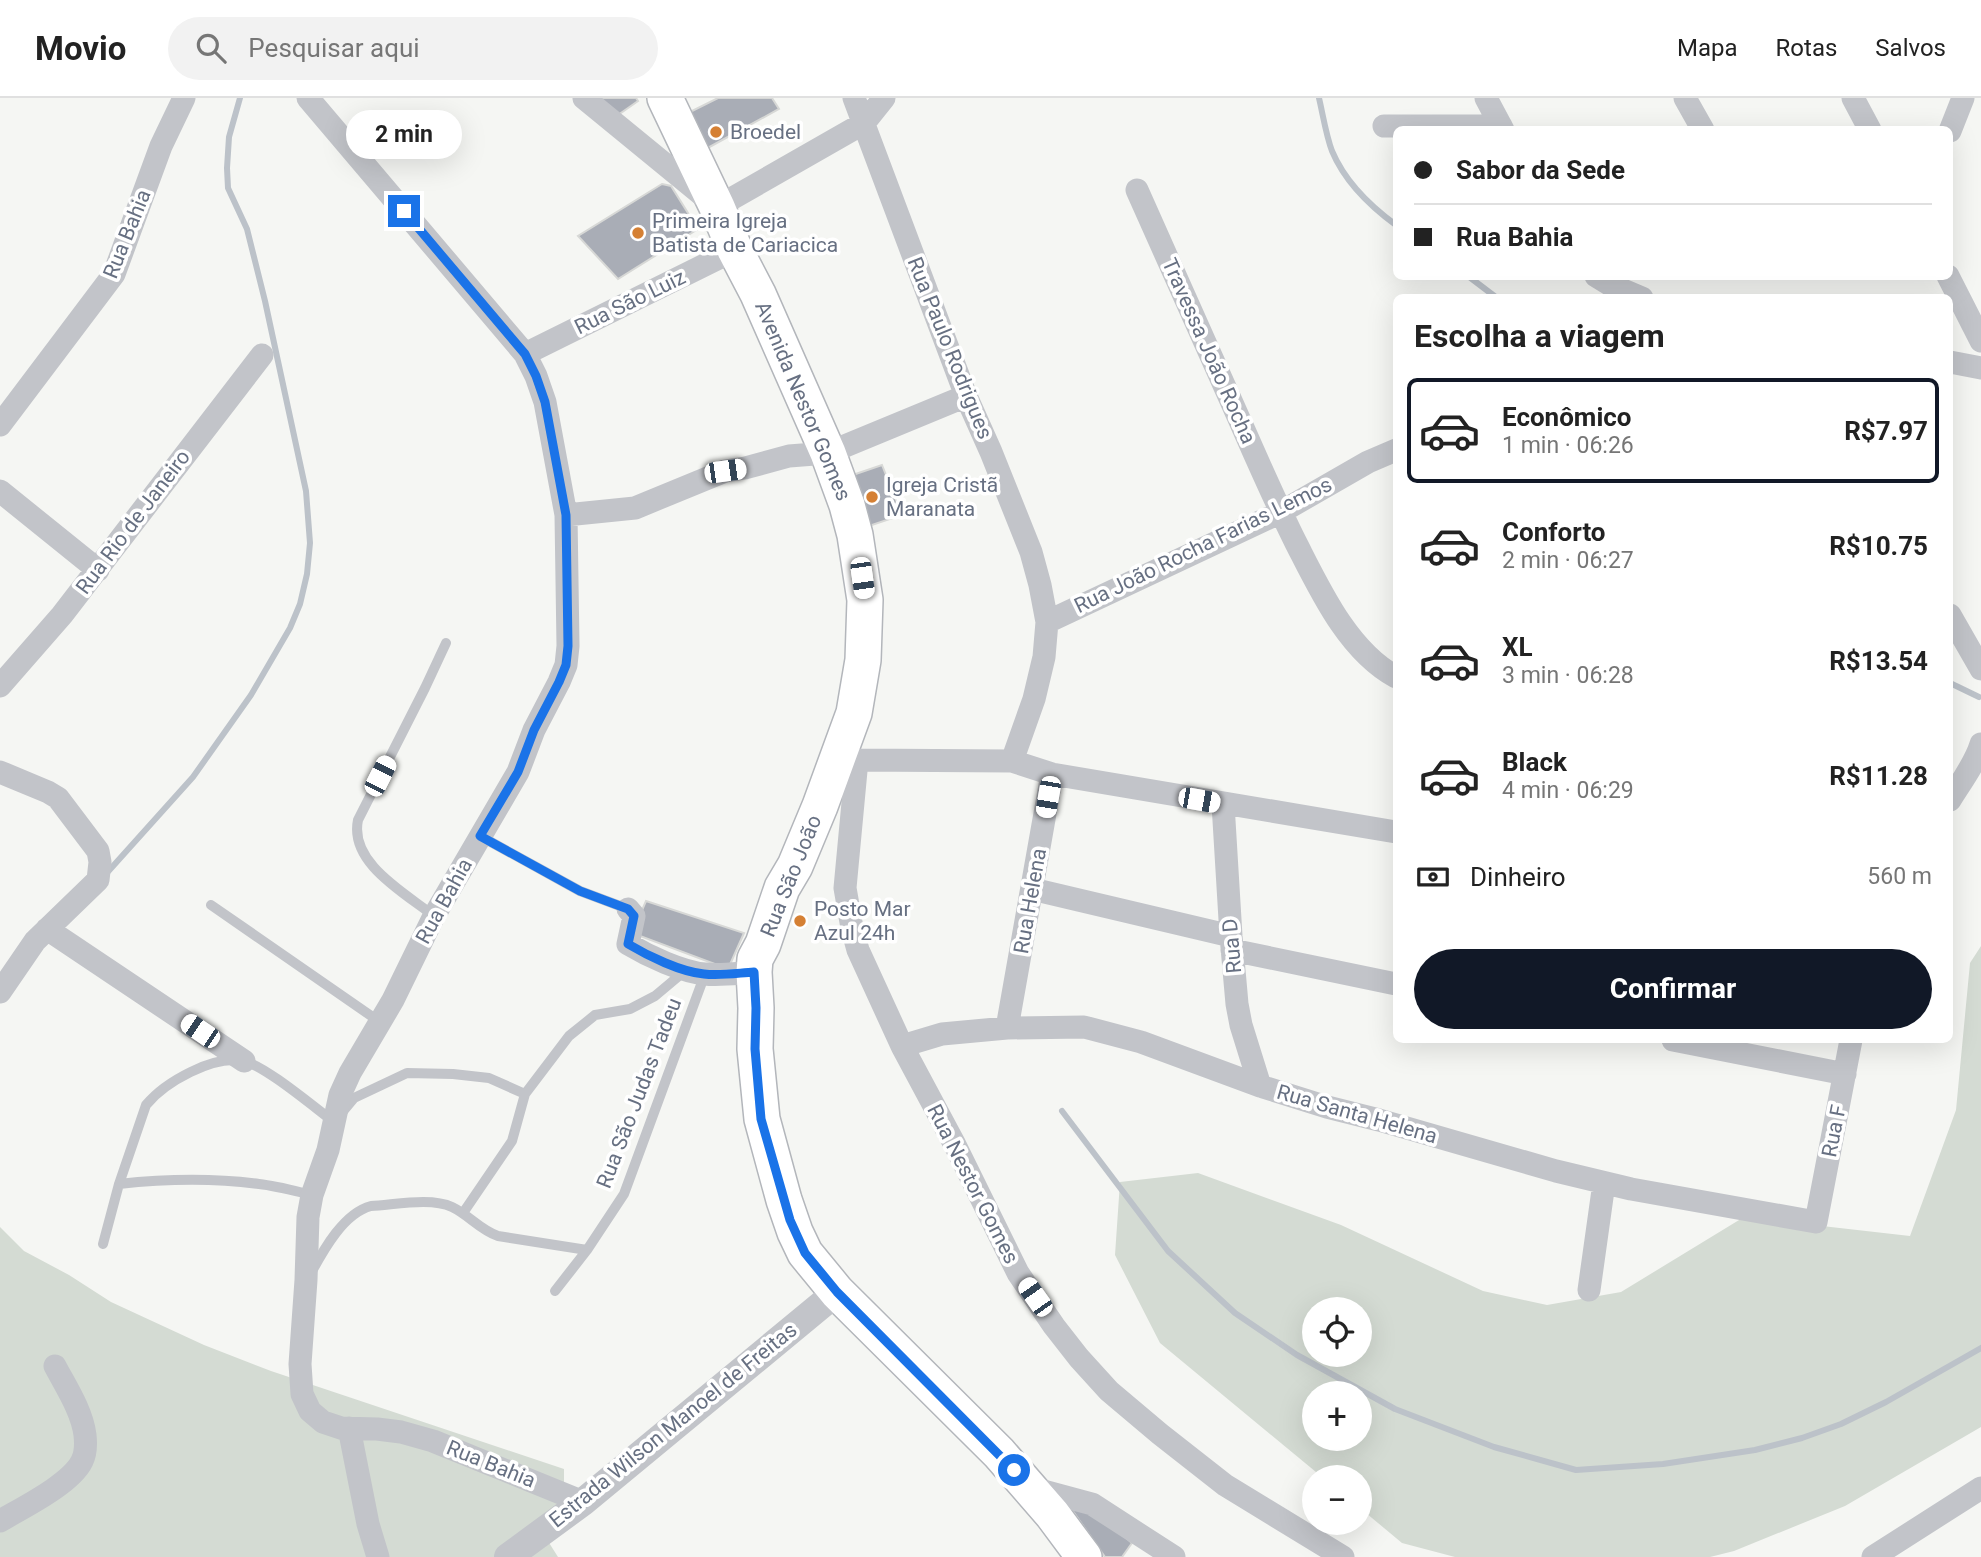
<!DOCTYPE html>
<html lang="pt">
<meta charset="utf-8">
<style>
:root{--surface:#fff;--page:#f2f2f2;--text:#222;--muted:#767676;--line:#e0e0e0;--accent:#111827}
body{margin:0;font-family:Roboto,sans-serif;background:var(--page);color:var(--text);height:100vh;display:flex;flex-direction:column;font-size:26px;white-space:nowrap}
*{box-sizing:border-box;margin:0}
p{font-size:23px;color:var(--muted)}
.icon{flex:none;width:38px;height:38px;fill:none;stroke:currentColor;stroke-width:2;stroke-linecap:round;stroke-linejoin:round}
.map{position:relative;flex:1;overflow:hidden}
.panel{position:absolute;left:1393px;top:196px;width:560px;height:749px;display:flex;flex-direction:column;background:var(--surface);border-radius:10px;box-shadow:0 7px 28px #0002}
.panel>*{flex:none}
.banner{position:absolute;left:1393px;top:28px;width:560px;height:154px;border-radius:10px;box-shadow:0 7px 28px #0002;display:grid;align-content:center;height:154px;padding:0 21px;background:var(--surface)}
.tools{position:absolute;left:1302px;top:1199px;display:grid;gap:14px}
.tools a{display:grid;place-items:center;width:70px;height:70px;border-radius:50%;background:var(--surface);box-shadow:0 7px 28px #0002;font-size:35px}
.end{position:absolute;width:32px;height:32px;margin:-16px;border:9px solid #1a73e8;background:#fff;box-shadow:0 0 0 4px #fff}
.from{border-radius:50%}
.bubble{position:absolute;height:49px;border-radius:24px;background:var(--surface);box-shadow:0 7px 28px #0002;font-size:23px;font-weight:700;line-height:49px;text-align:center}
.car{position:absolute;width:21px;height:42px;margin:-21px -10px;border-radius:9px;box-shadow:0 0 5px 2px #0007;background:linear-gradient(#fff 24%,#345 0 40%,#fff 0 76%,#345 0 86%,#fff 0)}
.banner b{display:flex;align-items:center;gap:24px;height:66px;font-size:26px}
.banner b+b{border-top:2px solid var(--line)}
.banner i{width:18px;height:18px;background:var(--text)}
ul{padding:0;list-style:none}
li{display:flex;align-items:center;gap:21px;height:105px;margin:0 14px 10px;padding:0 7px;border:4px solid transparent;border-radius:10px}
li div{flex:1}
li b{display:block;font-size:26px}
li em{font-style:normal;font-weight:700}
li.on{border-color:var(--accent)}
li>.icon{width:63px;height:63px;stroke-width:1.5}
h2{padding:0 21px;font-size:32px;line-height:84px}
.pay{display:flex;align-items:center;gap:18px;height:77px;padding:0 21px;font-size:26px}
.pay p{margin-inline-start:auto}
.action{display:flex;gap:14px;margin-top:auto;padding:14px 21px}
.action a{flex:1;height:80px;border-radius:42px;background:var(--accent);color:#fff;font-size:28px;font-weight:700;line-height:80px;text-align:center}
header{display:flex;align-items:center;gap:42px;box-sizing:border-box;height:98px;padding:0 35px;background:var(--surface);border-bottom:2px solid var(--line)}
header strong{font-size:33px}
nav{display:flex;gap:38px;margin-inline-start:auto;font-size:24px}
.search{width:490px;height:63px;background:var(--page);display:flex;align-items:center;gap:18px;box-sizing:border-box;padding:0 24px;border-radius:38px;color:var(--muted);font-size:26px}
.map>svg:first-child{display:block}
.green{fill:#d4dbd3;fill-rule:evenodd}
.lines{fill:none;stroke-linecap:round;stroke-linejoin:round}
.stream{stroke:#bcc2c9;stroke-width:6}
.building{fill:#a9adb6;stroke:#d7d8d6;stroke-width:2}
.primary-casing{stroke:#b3b6bb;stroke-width:38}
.service{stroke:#c2c4c9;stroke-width:10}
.minor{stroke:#c2c4c9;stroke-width:23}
.tertiary{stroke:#c2c4c9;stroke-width:28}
.primary{stroke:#fff;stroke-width:35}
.route{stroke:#1a73e8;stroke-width:9}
.poi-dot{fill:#d58034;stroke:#fff;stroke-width:2.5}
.labels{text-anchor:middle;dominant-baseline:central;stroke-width:7;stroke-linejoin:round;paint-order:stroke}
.poi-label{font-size:21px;fill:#677082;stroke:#fff;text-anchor:start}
.street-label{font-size:21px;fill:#677082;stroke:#fff}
</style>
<header>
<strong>Movio</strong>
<div class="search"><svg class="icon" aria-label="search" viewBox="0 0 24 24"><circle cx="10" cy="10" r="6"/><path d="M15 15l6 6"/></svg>Pesquisar aqui</div>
<nav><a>Mapa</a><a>Rotas</a><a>Salvos</a></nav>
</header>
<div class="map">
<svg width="1981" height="1459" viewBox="0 0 1981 1459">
<rect width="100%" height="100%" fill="#f5f6f3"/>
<path class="green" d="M 1981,848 L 1981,1329 L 1845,1408 L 1734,1453 L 1710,1459 L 1455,1459 L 1402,1445 L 1360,1410 L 1360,1379 L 1322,1379 L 1160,1245 L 1115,1157 L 1120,1084 L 1198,1075 L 1341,1127 L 1483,1193 L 1547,1207 L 1621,1194 L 1744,1119 L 1910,1138 L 1956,1012 L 1970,865 ZM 1314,1211 L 1360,1211 L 1360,1256 L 1314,1256 ZM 1314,1295 L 1360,1295 L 1360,1340 L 1314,1340 Z
M 0,1129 L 24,1153 L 69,1177 L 111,1204 L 204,1247 L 271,1273 L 564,1371 L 564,1413 L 541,1432 L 558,1459 L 0,1459 Z"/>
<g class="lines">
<path class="stream" d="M 1319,0 C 1323,17 1326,37 1332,53 C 1345,84 1370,108 1396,127
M 1468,178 L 1497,200
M 1950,585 L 1979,599
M 105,777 L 193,679 L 251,597 L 290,530 L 300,506 L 307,476 L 310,445 L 306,393 L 265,203 L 247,131 L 228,90 L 227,70 L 229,39 L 240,0
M 1062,1013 L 1168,1153 L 1235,1215 L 1297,1257 L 1395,1311 L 1494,1349 L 1576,1372 L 1663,1366 L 1755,1352 L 1802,1340 L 1841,1326 L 1886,1304 L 1981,1250"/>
</g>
<path class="building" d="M 597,0 L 636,0 L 638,3 L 618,17 Z
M 718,0 L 772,0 L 779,11 L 704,52 L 686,16 Z
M 662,86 L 671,88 L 698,131 L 618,181 L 578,138 Z
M 882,367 L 902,417 L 860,431 L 844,380 Z
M 646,803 L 744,835 L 728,871 L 632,835 Z
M 1090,1408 L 1132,1445 L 1122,1459 L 1105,1459 L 1070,1409 Z"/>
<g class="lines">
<g class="primary-casing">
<path id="primary" d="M 665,0 L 717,109 L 735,152 L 758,196 L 828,355 L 847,407 L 855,437 L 865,502 L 863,562 L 854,615 L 820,708 L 795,768 L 782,790 L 763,846 L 755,861 L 754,874 L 756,910 L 755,951 L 762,1021 L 784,1102 L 795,1134 L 805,1155 L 837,1194 L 999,1355 L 1052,1416 L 1084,1459"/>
</g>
<path class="service" d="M 480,738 L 580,793 L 628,811
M 211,807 L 380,924
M 434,818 C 405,795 349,765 358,722 L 425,590 L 446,545
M 119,1086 C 165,1081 213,1080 259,1086 C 277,1088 295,1093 312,1097
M 463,1115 L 512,1043 L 525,996 L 569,938 L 595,917 L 630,911 L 655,898 L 686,872
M 103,1146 L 119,1086 L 146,1007 C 165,984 213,957 243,963 C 263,966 315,1010 334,1024 L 354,1000 L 407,975 L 453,976 L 489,980 L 525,996
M 311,1175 C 324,1151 344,1115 371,1108 C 394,1107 431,1099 452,1109 C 469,1117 480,1132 498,1138 L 587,1152
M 555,1193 L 587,1152 L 624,1096 L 705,876"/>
<path class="minor" d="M 308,0 L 525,256 L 536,278 L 545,304 L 566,417 L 568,548 L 566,567 L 559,584 L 534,632 L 518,674 L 434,818 L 393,902 L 350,975 L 340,997 L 328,1052 L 312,1097 L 308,1119 L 306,1182 L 300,1266 L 302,1296 L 310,1313 L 323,1324 L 341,1330 L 377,1331 L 401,1334 L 433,1343 L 583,1404
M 584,0 L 717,109 L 864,25 L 884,0
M 854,0 L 966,298 L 991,354 L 1031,454 L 1040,487 L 1047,524 L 1044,559 L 1034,601 L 1012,663
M 1486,0 L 1503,32
M 1685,0 L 1703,32
M 1853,0 L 1870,32
M 1384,28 L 1501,28
M 1950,33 L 1963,0
M 1137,92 C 1169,163 1200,234 1232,305 C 1253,352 1273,399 1296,445 C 1320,492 1348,553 1396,579
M 1596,178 L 1609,186 L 1642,200
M 1948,178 L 1981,243
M 525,256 L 735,152
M 1950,264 L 1981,270
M 0,327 L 114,176 L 161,48 L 184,0
M 0,393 L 98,472
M 566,417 L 635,410 L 725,373 L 745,370 L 789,358 L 828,355 L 966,298
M 1950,517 L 1981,571
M 1047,524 L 1281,414 L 1368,364 L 1396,352
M 0,588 L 62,517 L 262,257
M 857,662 L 845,790 L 852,830 L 858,852 L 902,948 L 955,1047 L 1018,1175 L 1054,1228 L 1079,1260 L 1109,1293 L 1160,1336 L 1225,1387 L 1343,1459
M 843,663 L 857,662 L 1012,663 L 1052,676 L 1396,734
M 0,674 L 48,694 L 58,700 L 98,753 L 100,764 L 98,782 L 35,843 L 0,894
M 1950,702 C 1961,684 1975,666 1981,646
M 1223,706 L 1231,838 L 1237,906 L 1241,927 L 1260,988
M 1032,791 L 1231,838
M 628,811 L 634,818 L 628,846 C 648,858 682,874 705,876 C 720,878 738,875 754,874
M 47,831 L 244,963
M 1232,852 L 1396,886
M 1007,930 L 1052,676
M 1673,942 L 1845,976
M 902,948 L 942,936 L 1007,930 L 1084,929 L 1141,944 L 1260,988 L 1327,1009 L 1379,1022 L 1556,1073 L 1631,1091 L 1816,1124 L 1851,942
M 1589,1192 L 1604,1085
M 349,1330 L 368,1426 L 378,1459
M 1029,1389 L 1092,1406 L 1174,1459
M 0,1423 C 22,1410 71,1386 82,1363 C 86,1355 86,1346 85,1337 C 82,1313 66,1289 55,1268
M 1873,1459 L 1981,1390"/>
<path class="tertiary" d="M 508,1459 L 583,1404 L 837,1194"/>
<use href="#primary" class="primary"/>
</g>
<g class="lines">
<path class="route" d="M 404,113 L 525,256 L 536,278 L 545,304 L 566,417 L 568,548 L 566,567 L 559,584 L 534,632 L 518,674 L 480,738 L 580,793 L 628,811 L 634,818 L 628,846 C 648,858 681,874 704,876 C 720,878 738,875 754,874 L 756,910 L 755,951 L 761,1021 L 790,1122 L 805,1155 L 837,1194 L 1014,1372"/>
</g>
<g class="poi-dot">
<circle cx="716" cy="34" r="7"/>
<circle cx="638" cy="135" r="7"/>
<circle cx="872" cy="399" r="7"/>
<circle cx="800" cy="823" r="7"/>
</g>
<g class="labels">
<g class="poi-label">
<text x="730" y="34">Broedel</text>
<text x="652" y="123">Primeira Igreja<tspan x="652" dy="24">Batista de Cariacica</tspan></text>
<text x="886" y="387">Igreja Cristã<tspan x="886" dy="24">Maranata</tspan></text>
<text x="814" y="811">Posto Mar<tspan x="814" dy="24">Azul 24h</tspan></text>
</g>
<g class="street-label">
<text transform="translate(127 136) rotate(-68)">Rua Bahia</text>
<text transform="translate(630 204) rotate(-26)">Rua São Luiz</text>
<text transform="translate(950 250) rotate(68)">Rua Paulo Rodrigues</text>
<text transform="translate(1209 253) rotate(66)">Travessa João Rocha</text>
<text transform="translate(803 303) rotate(67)">Avenida Nestor Gomes</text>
<text transform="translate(133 424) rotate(-53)">Rua Rio de Janeiro</text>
<text transform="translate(1203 447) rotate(-26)">Rua João Rocha Farias Lemos</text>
<text transform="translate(791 778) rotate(-68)">Rua São João</text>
<text transform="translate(444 803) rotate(-61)">Rua Bahia</text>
<text transform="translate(1030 803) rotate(-80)">Rua Helena</text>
<text transform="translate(1232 848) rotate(-95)">Rua D</text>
<text transform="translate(639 995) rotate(-69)">Rua São Judas Tadeu</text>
<text transform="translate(1357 1016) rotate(16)">Rua Santa Helena</text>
<text transform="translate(1834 1033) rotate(-79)">Rua F</text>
<text transform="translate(973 1086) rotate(63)">Rua Nestor Gomes</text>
<text transform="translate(673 1327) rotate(-39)">Estrada Wilson Manoel de Freitas</text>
<text transform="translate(491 1366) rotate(22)">Rua Bahia</text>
</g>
</g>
</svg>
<div class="tools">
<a><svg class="icon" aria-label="locate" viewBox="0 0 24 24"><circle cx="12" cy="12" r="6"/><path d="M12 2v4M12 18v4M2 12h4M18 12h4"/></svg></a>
<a>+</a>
<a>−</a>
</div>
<i class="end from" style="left:1014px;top:1372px"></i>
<i class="end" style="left:404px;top:113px"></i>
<div class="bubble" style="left:346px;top:12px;width:116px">2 min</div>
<i class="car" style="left:725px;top:373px;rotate:82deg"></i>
<i class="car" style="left:862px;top:480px;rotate:172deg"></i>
<i class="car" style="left:380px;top:678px;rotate:27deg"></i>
<i class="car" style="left:1048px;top:699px;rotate:190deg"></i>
<i class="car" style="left:1199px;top:702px;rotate:100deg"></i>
<i class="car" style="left:200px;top:933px;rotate:304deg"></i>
<i class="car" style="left:1035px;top:1199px;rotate:325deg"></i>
<div class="banner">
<b><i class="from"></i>Sabor da Sede</b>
<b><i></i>Rua Bahia</b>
</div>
<section class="panel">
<h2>Escolha a viagem</h2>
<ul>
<li class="on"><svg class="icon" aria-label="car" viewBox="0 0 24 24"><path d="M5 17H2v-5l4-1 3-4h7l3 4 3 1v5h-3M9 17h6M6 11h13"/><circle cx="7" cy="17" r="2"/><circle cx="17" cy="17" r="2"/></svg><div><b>Econômico</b><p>1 min · 06:26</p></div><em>R$7.97</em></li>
<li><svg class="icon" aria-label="car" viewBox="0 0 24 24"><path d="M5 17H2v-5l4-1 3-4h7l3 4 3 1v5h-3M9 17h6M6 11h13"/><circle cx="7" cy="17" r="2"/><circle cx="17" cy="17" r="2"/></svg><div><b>Conforto</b><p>2 min · 06:27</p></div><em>R$10.75</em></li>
<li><svg class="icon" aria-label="car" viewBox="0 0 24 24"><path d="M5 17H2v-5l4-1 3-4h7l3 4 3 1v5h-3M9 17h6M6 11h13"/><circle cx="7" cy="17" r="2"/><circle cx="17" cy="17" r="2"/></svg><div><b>XL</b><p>3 min · 06:28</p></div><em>R$13.54</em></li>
<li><svg class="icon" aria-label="car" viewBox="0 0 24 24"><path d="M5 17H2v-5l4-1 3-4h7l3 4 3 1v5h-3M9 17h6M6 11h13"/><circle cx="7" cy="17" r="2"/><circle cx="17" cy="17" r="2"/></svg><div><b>Black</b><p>4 min · 06:29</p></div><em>R$11.28</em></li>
</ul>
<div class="pay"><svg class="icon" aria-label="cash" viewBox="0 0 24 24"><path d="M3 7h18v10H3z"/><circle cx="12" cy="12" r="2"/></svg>Dinheiro<p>560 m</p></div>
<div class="action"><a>Confirmar</a></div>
</section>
</div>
